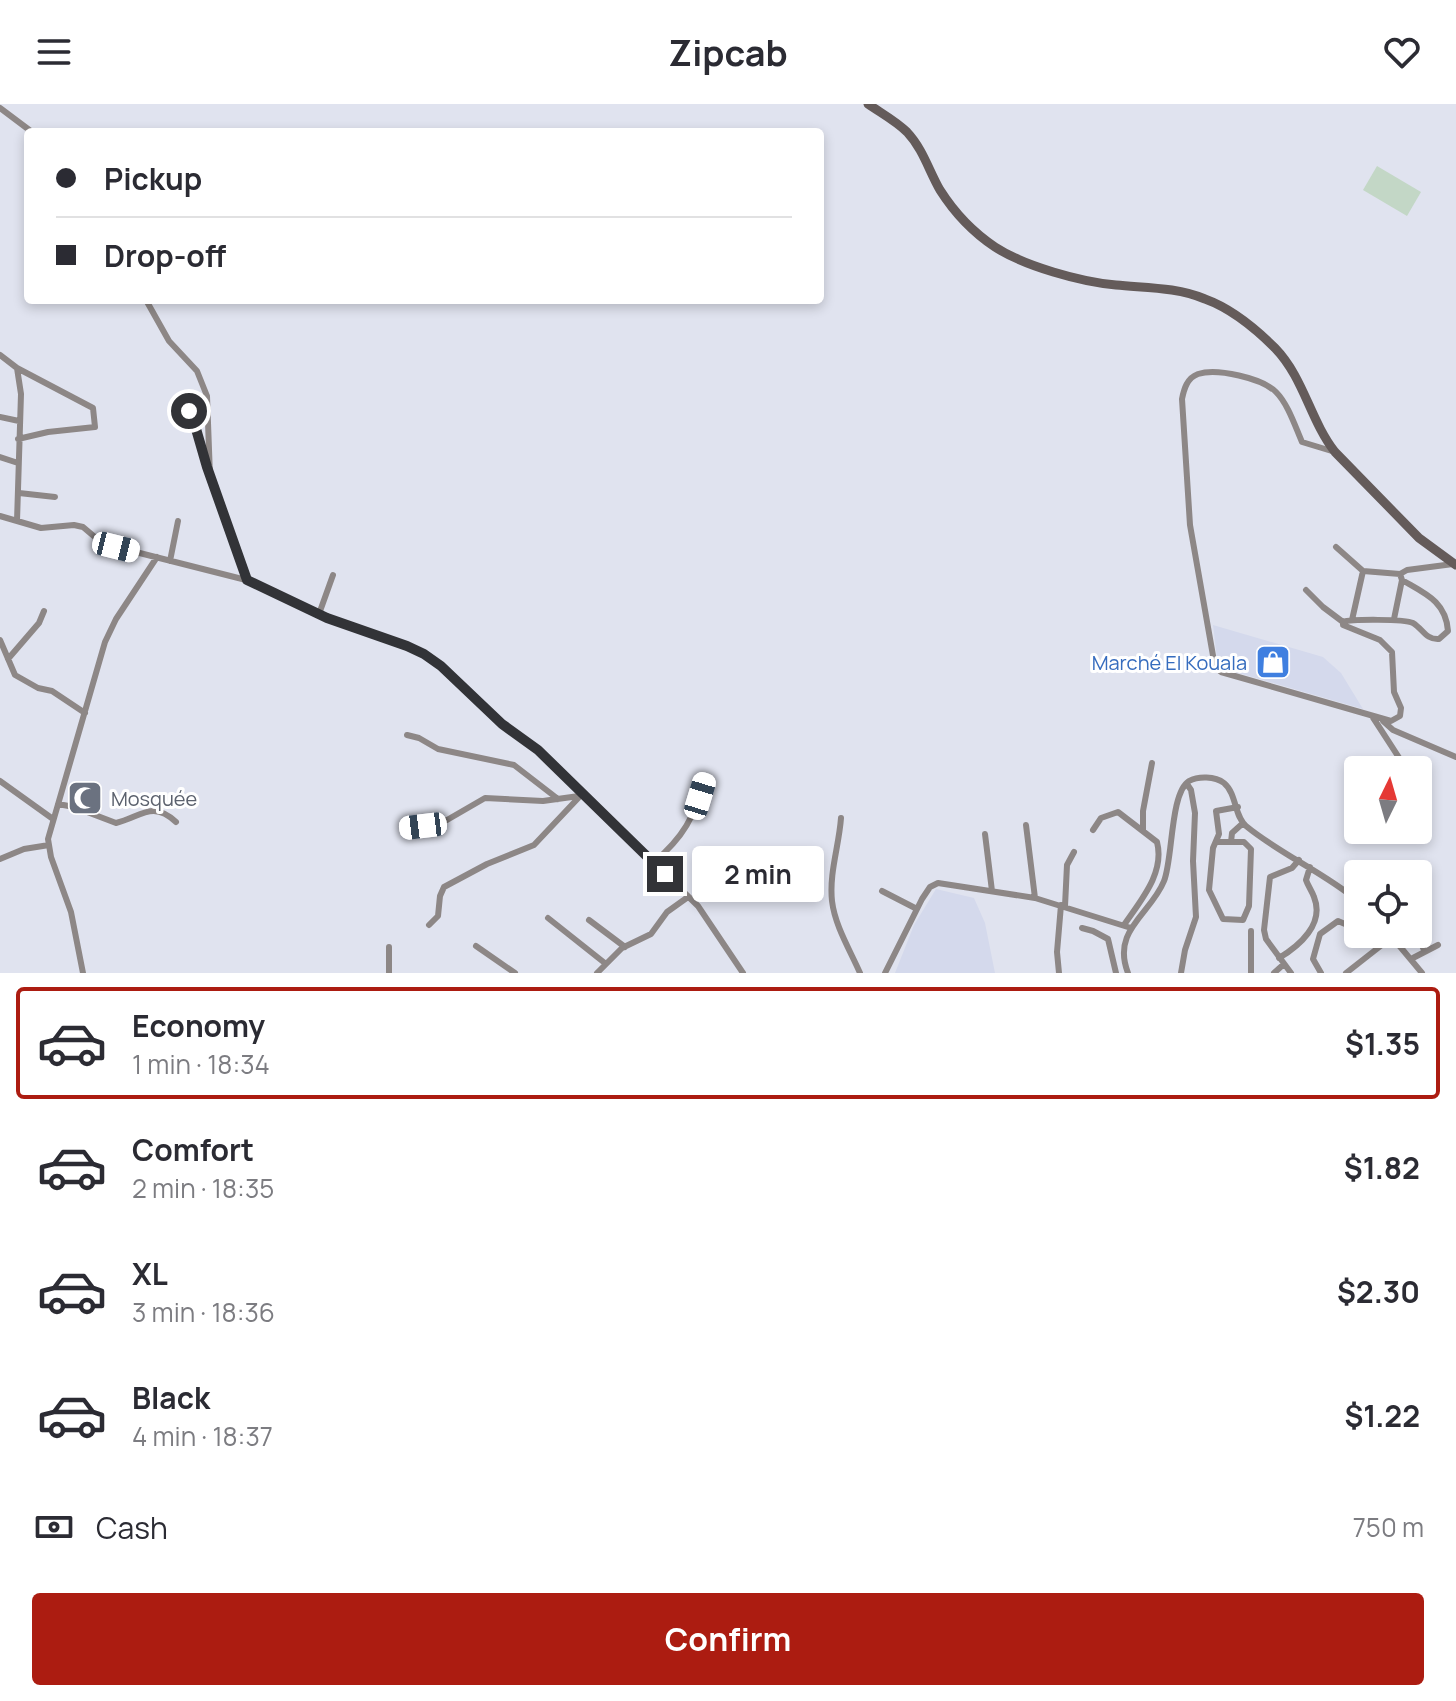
<!DOCTYPE html>
<meta charset="utf-8">
<style>
:root{--surface:#fff;--page:#f7f7f7;--text:#2b2b33;--muted:#7c7c81;--line:#e1e1e2;--accent:#ac1c11}
body{margin:0;font-family:Manrope,sans-serif;background:var(--page);color:var(--text);height:100vh;display:flex;flex-direction:column;font-size:30px;white-space:nowrap}
*{box-sizing:border-box;margin:0}
p{font-size:26px;color:var(--muted)}
.icon{flex:none;width:44px;height:44px;fill:none;stroke:currentColor;stroke-width:2;stroke-linecap:round;stroke-linejoin:round}
.map{position:relative;height:869px;overflow:hidden}
.drawer{display:flex;flex-direction:column;background:var(--surface);flex:1}
.drawer>*{flex:none}
.top-card{position:absolute;left:24px;top:24px;width:800px;height:176px;border-radius:8px;box-shadow:0 4px 12px #0003;display:grid;align-content:center;height:176px;padding:0 32px;background:var(--surface)}
.needle{width:52px;rotate:5deg}
.buttons{position:absolute;left:1344px;top:652px;display:grid;gap:16px}
.buttons a{display:grid;place-items:center;width:88px;height:88px;border-radius:8px;background:var(--surface);box-shadow:0 4px 12px #0003;font-size:40px}
.end{position:absolute;width:36px;height:36px;margin:-18px;border:10px solid #323337;background:#fff;box-shadow:0 0 0 4px #fff}
.from{border-radius:50%}
.bubble{position:absolute;height:56px;border-radius:8px;background:var(--surface);box-shadow:0 4px 12px #0003;font-size:26px;font-weight:700;line-height:56px;text-align:center}
.car{position:absolute;width:24px;height:48px;margin:-24px -12px;border-radius:10px;box-shadow:0 0 6px 2px #0007;background:linear-gradient(#fff 24%,#345 0 40%,#fff 0 76%,#345 0 86%,#fff 0)}
.top-card b{display:flex;align-items:center;gap:28px;height:76px;font-size:30px}
.top-card b+b{border-top:2px solid var(--line)}
.top-card i{width:20px;height:20px;background:var(--text)}
ul{padding:14px 0 0;list-style:none}
li{display:flex;align-items:center;gap:24px;height:112px;margin:0 16px 12px;padding:0 16px;border:4px solid transparent;border-radius:8px}
li div{flex:1}
li b{display:block;font-size:30px}
li em{font-style:normal;font-weight:700}
li.selected{border-color:var(--accent)}
li>.icon{width:72px;height:72px;stroke-width:1.5}
.pay{display:flex;align-items:center;gap:20px;height:88px;padding:0 32px;font-size:30px}
.pay p{margin-inline-start:auto}
.primary-button{display:flex;gap:16px;margin-top:auto;padding:16px 32px}
.primary-button a{flex:1;height:92px;border-radius:8px;background:var(--accent);color:#fff;font-size:32px;font-weight:700;line-height:92px;text-align:center}
header{display:flex;justify-content:space-between;align-items:center;height:104px;padding:0 32px;background:var(--surface);font-size:36px;font-weight:700}
.map>svg:first-child{display:block}
.built{fill:#d4d9ec}
.pitch{fill:#c3d7c6}
.lines{fill:none;stroke-linecap:round;stroke-linejoin:round}
.street{stroke:#8d8786;stroke-width:6}
.secondary{stroke:#645b5a;stroke-width:9}
.route{stroke:#323337;stroke-width:10}
.labels{text-anchor:middle;dominant-baseline:central;stroke-width:6;stroke-linejoin:round;paint-order:stroke}
.shop-label{font-size:20px;fill:#366cbe;stroke:#fff;text-anchor:end}
.worship-label{font-size:20px;fill:#5b616d;stroke:#fff;text-anchor:start}
</style>
<header><svg class="icon" aria-label="menu" viewBox="0 0 24 24"><path d="M4 6h16M4 12h16M4 18h16"/></svg>Zipcab<svg class="icon" aria-label="heart" viewBox="0 0 24 24"><path d="M12 20l-8-8c-3-5 5-10 8-4 3-6 11-1 8 4z"/></svg></header>
<div class="map">
<svg width="1456" height="869" viewBox="0 0 1456 869">
<rect width="100%" height="100%" fill="#e0e3ef"/>
<path class="built" d="M 1213,521 L 1323,553 L 1341,569 L 1363,605 L 1218,563 Z
M 936,785 L 974,794 L 985,819 L 995,869 L 895,869 L 914,821 Z"/>
<path class="pitch" d="M 1377,62 L 1421,88 L 1407,112 L 1363,86 Z"/>
<g class="lines">
<path class="street" d="M 0,4 L 32,28
M 146,196 L 169,237 L 197,267 L 207,292 L 210,372
M 0,251 L 17,264 L 93,304 L 95,323 L 48,328 L 18,335
M 189,307 L 192,311 L 207,363 L 247,476
M 0,313 L 19,317
M 1335,348 L 1302,338 C 1295,322 1288,300 1276,288 C 1262,274 1217,264 1198,270 C 1187,274 1184,285 1182,295 L 1190,421 L 1215,563 L 1221,568 L 1391,617 L 1400,612 L 1401,604 L 1394,588 L 1392,548 L 1380,536 L 1343,521 L 1343,518 C 1351,515 1405,515 1413,519 C 1423,525 1426,536 1439,535 L 1448,527 C 1446,497 1424,489 1402,476 L 1400,470 L 1407,466 L 1453,460
M 0,353 L 18,359
M 19,389 L 55,393
M 0,412 L 41,424 L 74,421 L 83,423 L 96,434 L 116,443 L 254,478 L 327,514 L 424,550 L 441,562 L 502,620 L 538,646 L 698,802 L 743,869
M 17,417 L 21,290 L 17,264
M 1336,443 L 1363,467 L 1400,470
M 170,457 L 178,417
M 1306,486 L 1323,503 L 1343,518
M 319,510 L 333,471
M 1394,515 L 1402,476
M 1352,516 L 1363,467
M 0,536 L 15,571 L 38,584 L 52,587 L 85,609
M 8,555 L 39,519 L 44,507
M 1372,612 L 1407,666
M 1383,617 L 1393,626 L 1456,653
M 407,631 L 419,634 L 438,645 L 514,661 L 558,695
M 0,677 L 53,715
M 58,700 L 74,703 L 116,719 C 141,713 152,696 176,718
M 841,714 C 839,742 829,769 832,797 C 835,822 850,846 860,869
M 1026,721 L 1035,794
M 406,724 L 447,716 L 485,694 L 543,697 L 579,692
M 1093,726 L 1101,714 L 1118,708 L 1157,738 C 1165,769 1141,796 1124,821
M 1143,726 L 1143,707 L 1152,659
M 985,730 L 992,787
M 1216,738 L 1244,738 L 1251,745 L 1249,802 L 1243,816 L 1223,815 L 1209,786 L 1213,744 L 1219,730 L 1216,707 L 1238,703
M 1231,738 L 1232,729 L 1242,720
M 0,755 L 24,745 L 49,741
M 653,759 C 684,733 694,713 705,675
M 882,787 L 917,805
M 1065,802 L 1067,761 L 1074,748
M 548,814 L 606,860
M 589,816 L 625,843
M 429,821 L 438,812 L 440,792 L 444,783 L 487,760 L 534,741 L 583,689
M 1082,824 L 1093,827 L 1108,835 L 1116,869
M 1417,830 L 1424,846
M 1392,833 L 1422,869
M 476,842 L 515,869
M 1279,854 C 1299,842 1325,820 1314,793 C 1312,787 1308,782 1306,776 L 1310,763
M 1411,855 L 1438,841
M 83,869 L 71,808 L 51,753 L 48,735 L 105,538 L 116,515 L 157,453
M 389,869 L 389,843
M 597,869 L 622,844 L 651,830 L 667,808 L 688,793
M 885,869 L 922,795 L 930,783 L 938,779 L 1035,794 L 1131,824
M 1059,869 L 1057,848 L 1061,801
M 1128,869 C 1111,826 1151,810 1164,777 C 1173,755 1170,689 1189,677 C 1198,672 1215,672 1224,679 C 1237,690 1234,712 1246,722 C 1280,750 1323,768 1358,797
M 1181,869 L 1185,846 L 1196,813 L 1193,757 L 1195,709 L 1191,686 L 1187,680
M 1251,869 L 1251,827
M 1274,869 L 1284,860
M 1291,869 L 1266,835 L 1264,826 L 1270,773 L 1292,764 L 1299,756
M 1321,869 L 1313,855 L 1320,830 L 1338,817 L 1345,820 L 1358,811
M 1346,869 L 1392,833"/>
<path class="secondary" d="M 868,0 C 881,9 896,17 907,28 C 923,45 929,67 940,86 C 954,108 974,129 995,143 C 1024,162 1081,178 1116,181 C 1146,184 1177,183 1205,195 C 1230,204 1256,225 1275,244 C 1304,274 1310,316 1335,348 L 1419,434 L 1456,461"/>
</g>
<g class="lines">
<path class="route" d="M 189,307 L 192,311 L 207,363 L 247,476 L 327,514 L 407,542 L 424,550 L 441,562 L 502,620 L 538,646 L 665,770"/>
</g>
<defs>
<g id="shop-square" transform="scale(1.8)"><rect x="-9" y="-9" width="18" height="18" rx="4" fill="#3f7fe0" stroke="#fff"/><path d="M-5-2.5h2.3a2.7 3.5 0 0 1 5.4 0H5L5.5 6h-11ZM-1.5-2.5h3a1.5 2.3 0 0 0-3 0Z" fill="#fff"/></g>
<g id="mosque-square" transform="scale(1.8)"><rect x="-9" y="-9" width="18" height="18" rx="4" fill="#6b7280" stroke="#fff"/><path d="M3.5-4.9A6 6 0 1 0 3.5 4.9A5 5 0 1 1 3.5-4.9Z" fill="#fff"/></g>
</defs>
<g fill-rule="evenodd">
<use href="#shop-square" x="1273" y="558"/>
<use href="#mosque-square" x="85" y="694"/>
</g>
<g class="labels">
<g class="shop-label">
<text x="1247" y="558">Marché El Kouala</text>
</g>
<g class="worship-label">
<text x="111" y="694">Mosquée</text>
</g>
</g>
</svg>
<div class="buttons">
<a><svg class="needle" viewBox="-14 -14 28 28"><path d="M0-13l5 13h-10z" fill="#e53935"/><path d="M0 13l5-13h-10z" fill="#7c7c81"/></svg></a>
<a><svg class="icon" aria-label="locate" viewBox="0 0 24 24"><circle cx="12" cy="12" r="6"/><path d="M12 2v4M12 18v4M2 12h4M18 12h4"/></svg></a>
</div>
<i class="end from" style="left:189px;top:307px"></i>
<i class="end" style="left:665px;top:770px"></i>
<div class="bubble" style="left:692px;top:742px;width:132px">2 min</div>
<i class="car" style="left:116px;top:443px;rotate:104deg"></i>
<i class="car" style="left:700px;top:692px;rotate:17deg"></i>
<i class="car" style="left:423px;top:722px;rotate:263deg"></i>
<div class="top-card">
<b><i class="from"></i>Pickup</b>
<b><i></i>Drop-off</b>
</div>
</div>
<section class="drawer">
<ul>
<li class="selected"><svg class="icon" aria-label="car" viewBox="0 0 24 24"><path d="M5 17H2v-5l4-1 3-4h7l3 4 3 1v5h-3M9 17h6M6 11h13"/><circle cx="7" cy="17" r="2"/><circle cx="17" cy="17" r="2"/></svg><div><b>Economy</b><p>1 min · 18:34</p></div><em>$1.35</em></li>
<li><svg class="icon" aria-label="car" viewBox="0 0 24 24"><path d="M5 17H2v-5l4-1 3-4h7l3 4 3 1v5h-3M9 17h6M6 11h13"/><circle cx="7" cy="17" r="2"/><circle cx="17" cy="17" r="2"/></svg><div><b>Comfort</b><p>2 min · 18:35</p></div><em>$1.82</em></li>
<li><svg class="icon" aria-label="car" viewBox="0 0 24 24"><path d="M5 17H2v-5l4-1 3-4h7l3 4 3 1v5h-3M9 17h6M6 11h13"/><circle cx="7" cy="17" r="2"/><circle cx="17" cy="17" r="2"/></svg><div><b>XL</b><p>3 min · 18:36</p></div><em>$2.30</em></li>
<li><svg class="icon" aria-label="car" viewBox="0 0 24 24"><path d="M5 17H2v-5l4-1 3-4h7l3 4 3 1v5h-3M9 17h6M6 11h13"/><circle cx="7" cy="17" r="2"/><circle cx="17" cy="17" r="2"/></svg><div><b>Black</b><p>4 min · 18:37</p></div><em>$1.22</em></li>
</ul>
<div class="pay"><svg class="icon" aria-label="cash" viewBox="0 0 24 24"><path d="M3 7h18v10H3z"/><circle cx="12" cy="12" r="2"/></svg>Cash<p>750 m</p></div>
<div class="primary-button"><a>Confirm</a></div>
</section>
